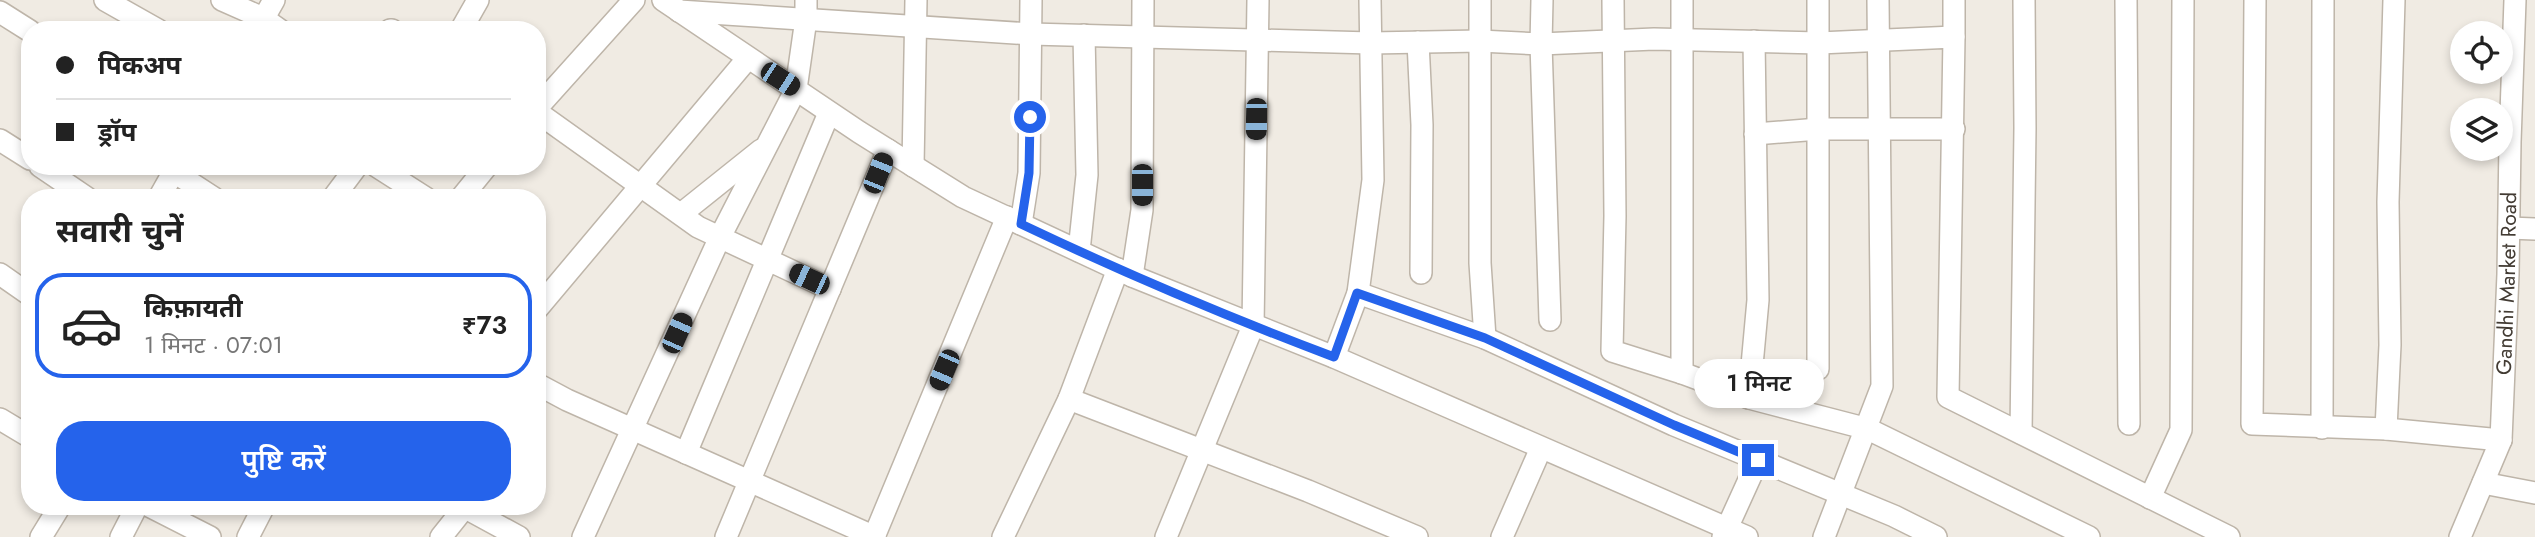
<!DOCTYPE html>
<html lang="hi">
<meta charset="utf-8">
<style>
:root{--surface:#fff;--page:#f6f6f6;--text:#222;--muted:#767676;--line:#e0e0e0;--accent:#2563eb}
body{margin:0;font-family:Jost,"Noto Sans Devanagari",sans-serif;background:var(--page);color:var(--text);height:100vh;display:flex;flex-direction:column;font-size:26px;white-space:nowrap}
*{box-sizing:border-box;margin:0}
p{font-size:23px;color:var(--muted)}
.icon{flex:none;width:38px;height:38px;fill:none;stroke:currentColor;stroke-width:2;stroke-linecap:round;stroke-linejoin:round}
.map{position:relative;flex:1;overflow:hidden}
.sheet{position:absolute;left:21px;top:189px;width:525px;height:326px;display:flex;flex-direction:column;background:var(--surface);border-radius:28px;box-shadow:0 4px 10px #0003}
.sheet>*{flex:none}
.guide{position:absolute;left:21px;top:21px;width:525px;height:154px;border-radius:28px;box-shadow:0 4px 10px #0003;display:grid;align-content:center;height:154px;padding:0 35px;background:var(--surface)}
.buttons{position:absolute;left:2450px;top:21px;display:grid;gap:14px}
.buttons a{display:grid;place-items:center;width:63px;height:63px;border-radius:50%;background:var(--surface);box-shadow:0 4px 10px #0003;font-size:35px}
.end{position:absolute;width:32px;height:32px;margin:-16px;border:9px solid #2563eb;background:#fff;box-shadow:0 0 0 4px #fff}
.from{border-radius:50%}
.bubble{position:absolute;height:49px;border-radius:24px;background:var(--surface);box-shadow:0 4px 10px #0003;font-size:23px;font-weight:600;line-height:49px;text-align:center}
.car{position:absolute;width:21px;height:42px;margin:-21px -10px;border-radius:9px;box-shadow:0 0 5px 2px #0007;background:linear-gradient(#222 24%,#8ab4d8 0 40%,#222 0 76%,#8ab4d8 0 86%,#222 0)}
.guide b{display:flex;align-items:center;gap:24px;height:66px;font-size:26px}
.guide b+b{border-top:2px solid var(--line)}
.guide i{width:18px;height:18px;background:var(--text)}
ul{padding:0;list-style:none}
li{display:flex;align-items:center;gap:21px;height:105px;margin:0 14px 10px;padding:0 21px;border:4px solid transparent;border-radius:28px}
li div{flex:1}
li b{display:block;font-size:26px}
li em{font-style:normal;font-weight:600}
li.on{border-color:var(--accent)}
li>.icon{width:63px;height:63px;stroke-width:1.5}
h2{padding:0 35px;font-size:32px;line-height:84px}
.primary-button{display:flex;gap:14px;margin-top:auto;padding:14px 35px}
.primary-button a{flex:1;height:80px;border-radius:28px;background:var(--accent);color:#fff;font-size:28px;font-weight:600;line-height:80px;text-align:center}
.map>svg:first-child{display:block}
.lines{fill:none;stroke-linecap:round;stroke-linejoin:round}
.minor-casing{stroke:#beb5a9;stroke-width:24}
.minor{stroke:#fff;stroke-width:21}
.route{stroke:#2563eb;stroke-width:9}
.labels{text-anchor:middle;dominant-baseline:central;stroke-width:6;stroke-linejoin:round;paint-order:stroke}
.street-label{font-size:21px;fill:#423b33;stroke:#fff}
</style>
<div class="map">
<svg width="2535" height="537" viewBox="0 0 2535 537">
<rect width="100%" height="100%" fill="#f0ebe3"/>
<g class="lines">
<g class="minor-casing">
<g id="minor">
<path d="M 105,0 L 158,30"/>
<path d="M 222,0 L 263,18 L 280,30"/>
<path d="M 663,0 L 859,132 L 963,197 L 1132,276 L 1334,357 L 1747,537"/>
<path d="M 1480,0 L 1480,263 L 1485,338"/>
<path d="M 1542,0 L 1541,44 L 1550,320"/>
<path d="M 1613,0 L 1615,216 L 1612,351 L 1682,373 L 1749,398 L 1868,429 L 2089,537"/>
<path d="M 1682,0 L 1682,373"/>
<path d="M 1954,0 L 1954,37"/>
<path d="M 2126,0 L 2129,424"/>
<path d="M 2255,0 L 2252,424 L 2386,429"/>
<path d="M 2394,0 L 2388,202 L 2390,345 L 2386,429 L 2501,440"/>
<path d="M 679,11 L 1031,34 L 1371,43 L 1480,41 L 1541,44 L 1654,39 L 1819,43 L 1954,37 L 1948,397 L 2229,537"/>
<path d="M 0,12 L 30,31"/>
<path d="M 257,30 L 274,0"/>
<path d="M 390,30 L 392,30"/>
<path d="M 461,30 L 478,0"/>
<path d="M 1418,42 L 1422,125 L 1421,273"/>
<path d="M 537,108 L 634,0"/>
<path d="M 537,112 L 698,227 L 830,289"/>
<path d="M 1755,134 L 1819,129 L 1954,129"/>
<path d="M 0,140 L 30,159"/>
<path d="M 40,166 L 87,198"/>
<path d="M 376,166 L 426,198"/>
<path d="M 913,166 L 916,0"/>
<path d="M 174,172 L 214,198"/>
<path d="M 159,198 L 177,166"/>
<path d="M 333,198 L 357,166"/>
<path d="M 461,198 L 487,166"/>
<path d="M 681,214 L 761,150"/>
<path d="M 1021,224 L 1029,173 L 1031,0"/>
<path d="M 2509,228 L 2535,229"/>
<path d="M 1079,251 L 1087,175 L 1084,35"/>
<path d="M 0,274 L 30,295"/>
<path d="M 1132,276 L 1142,210 L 1143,0"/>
<path d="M 1358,293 L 1485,338 L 1674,425 L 1894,516 L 1936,537"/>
<path d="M 537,309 L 748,58"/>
<path d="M 1334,357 L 1358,293 L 1373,180 L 1370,0"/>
<path d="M 1818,369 L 1818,0"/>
<path d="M 537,384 L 567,400 L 875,537"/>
<path d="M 1749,398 L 1758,300 L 1754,41"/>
<path d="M 1069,399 L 1118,269"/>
<path d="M 0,419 L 30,437"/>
<path d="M 2322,428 L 2323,0"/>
<path d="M 2021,433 L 2025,128 L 2024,0"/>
<path d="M 686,453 L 829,113"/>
<path d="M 2483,483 L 2535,493"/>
<path d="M 2150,498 L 2181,430 L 2183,0"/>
<path d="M 149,506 L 210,537"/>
<path d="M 462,506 L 519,537"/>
<path d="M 41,537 L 60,506"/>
<path d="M 121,537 L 137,506"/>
<path d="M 248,537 L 264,506"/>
<path d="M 441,537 L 465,507"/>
<path d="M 583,537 L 720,237 L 796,89 L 806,19 L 806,0"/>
<path d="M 726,537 L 888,150"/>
<path d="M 874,537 L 1007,217"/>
<path d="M 1003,537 L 1069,399 L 1308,491 L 1417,537"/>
<path d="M 1166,537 L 1253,326 L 1258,0"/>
<path d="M 1502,537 L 1541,448"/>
<path d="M 1723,537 L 1758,460"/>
<path d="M 1824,537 L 1882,386 L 1878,0"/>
<path id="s1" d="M 2460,537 L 2501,440 L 2508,274 L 2510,142 L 2515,0"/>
</g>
</g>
<use href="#minor" class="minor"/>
</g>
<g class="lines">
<path class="route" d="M 1030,117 L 1029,173 L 1021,224 C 1124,273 1228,317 1334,357 L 1357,293 L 1485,338 L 1674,425 L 1758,460"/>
</g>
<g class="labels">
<g class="street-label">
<text stroke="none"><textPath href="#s1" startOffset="262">Gandhi Market Road</textPath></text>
</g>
</g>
</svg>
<div class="buttons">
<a><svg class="icon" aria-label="locate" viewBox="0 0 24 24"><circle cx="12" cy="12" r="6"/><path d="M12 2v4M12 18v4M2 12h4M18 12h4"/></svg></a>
<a><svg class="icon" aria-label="layers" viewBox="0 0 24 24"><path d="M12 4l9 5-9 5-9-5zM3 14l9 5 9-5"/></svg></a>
</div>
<i class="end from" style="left:1030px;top:117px"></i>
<i class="end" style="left:1758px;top:460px"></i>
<div class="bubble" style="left:1694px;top:359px;width:130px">1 मिनट</div>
<i class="car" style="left:780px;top:79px;rotate:123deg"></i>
<i class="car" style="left:1256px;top:119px;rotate:181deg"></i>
<i class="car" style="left:878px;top:173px;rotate:22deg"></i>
<i class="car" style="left:1142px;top:185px;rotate:180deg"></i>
<i class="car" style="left:809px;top:279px;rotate:295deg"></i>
<i class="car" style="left:677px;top:333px;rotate:24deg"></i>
<i class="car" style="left:944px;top:370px;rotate:203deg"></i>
<div class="guide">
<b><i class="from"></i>पिकअप</b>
<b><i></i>ड्रॉप</b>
</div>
<section class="sheet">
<h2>सवारी चुनें</h2>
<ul>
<li class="on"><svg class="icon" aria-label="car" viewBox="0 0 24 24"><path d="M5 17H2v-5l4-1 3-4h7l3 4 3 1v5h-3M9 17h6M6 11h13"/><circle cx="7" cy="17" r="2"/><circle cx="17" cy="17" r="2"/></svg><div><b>किफ़ायती</b><p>1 मिनट · 07:01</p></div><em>₹73</em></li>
</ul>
<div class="primary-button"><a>पुष्टि करें</a></div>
</section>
</div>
